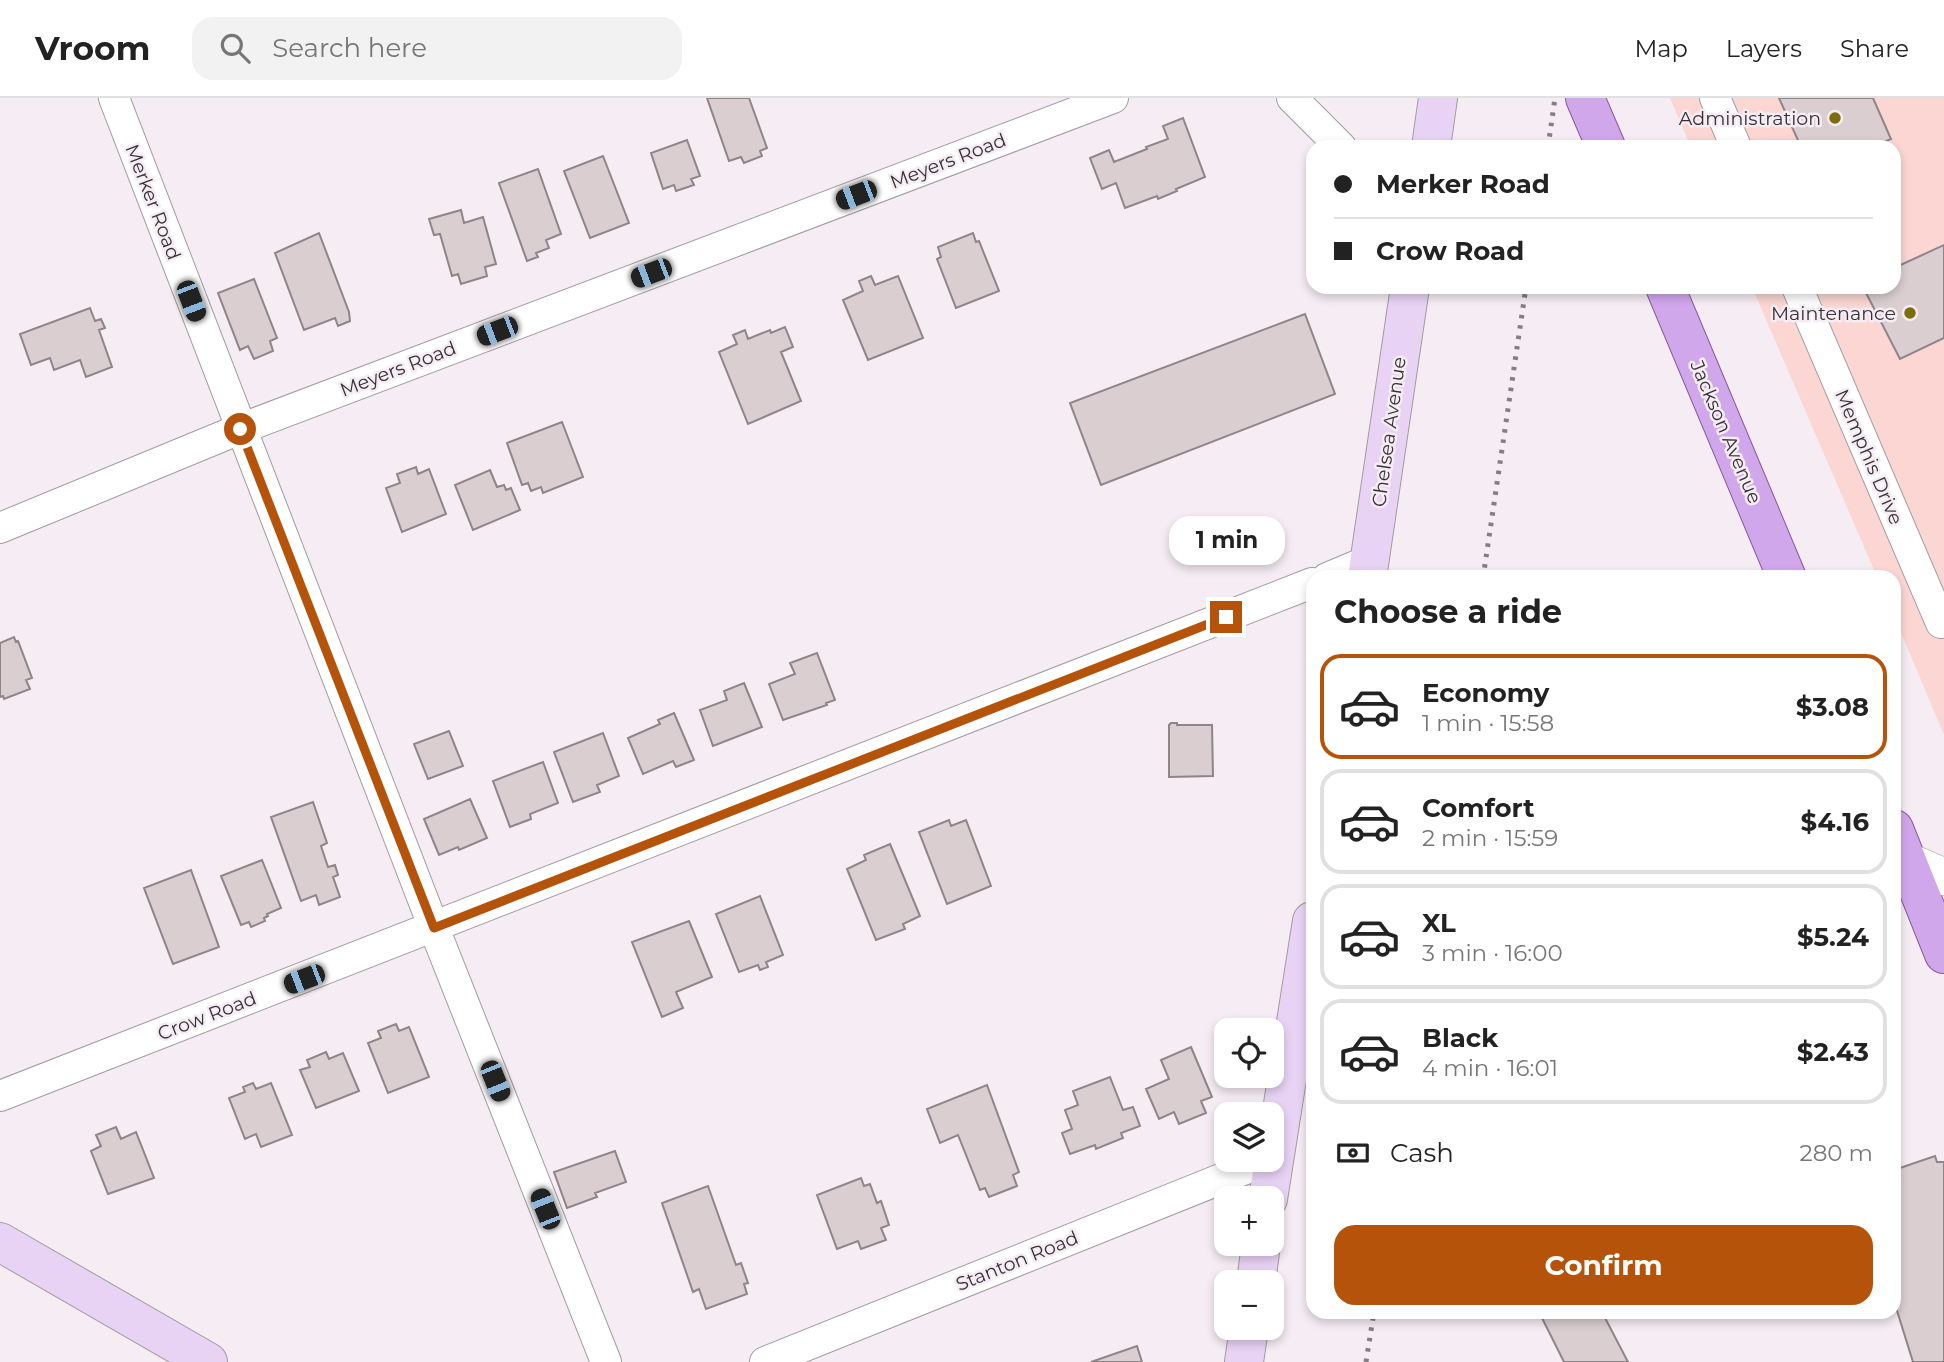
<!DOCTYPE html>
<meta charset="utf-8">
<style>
:root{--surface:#fff;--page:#f2f2f2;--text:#222;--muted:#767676;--line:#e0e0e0;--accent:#b45309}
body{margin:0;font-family:Montserrat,sans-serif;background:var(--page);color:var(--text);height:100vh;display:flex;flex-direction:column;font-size:26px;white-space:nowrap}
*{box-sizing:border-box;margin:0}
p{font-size:23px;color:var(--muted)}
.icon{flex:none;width:38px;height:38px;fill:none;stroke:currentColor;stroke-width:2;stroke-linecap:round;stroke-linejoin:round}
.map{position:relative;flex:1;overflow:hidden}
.panel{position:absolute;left:1306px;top:472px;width:595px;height:749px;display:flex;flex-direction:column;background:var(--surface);border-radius:21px;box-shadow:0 4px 10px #0003}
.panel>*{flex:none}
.guide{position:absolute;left:1306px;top:42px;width:595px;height:154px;border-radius:21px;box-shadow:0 4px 10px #0003;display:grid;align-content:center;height:154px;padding:0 28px;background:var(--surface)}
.fabs{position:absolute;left:1214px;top:920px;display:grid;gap:14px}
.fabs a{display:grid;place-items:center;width:70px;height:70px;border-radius:14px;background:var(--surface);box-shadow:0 4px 10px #0003;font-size:35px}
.end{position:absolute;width:32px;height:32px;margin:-16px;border:9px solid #b45309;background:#fff;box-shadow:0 0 0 4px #fff}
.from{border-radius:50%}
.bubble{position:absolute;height:49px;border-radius:21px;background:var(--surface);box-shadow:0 4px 10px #0003;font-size:23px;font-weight:700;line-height:49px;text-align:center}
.car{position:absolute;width:21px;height:42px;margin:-21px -10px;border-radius:9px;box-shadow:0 0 5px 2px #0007;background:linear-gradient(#222 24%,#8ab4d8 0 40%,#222 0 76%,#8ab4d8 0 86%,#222 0)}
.guide b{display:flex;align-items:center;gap:24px;height:66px;font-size:26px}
.guide b+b{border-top:2px solid var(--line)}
.guide i{width:18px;height:18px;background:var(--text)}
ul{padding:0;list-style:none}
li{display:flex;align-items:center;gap:21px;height:105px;margin:0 14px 10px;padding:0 14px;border:4px solid var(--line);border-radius:21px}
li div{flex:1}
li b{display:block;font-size:26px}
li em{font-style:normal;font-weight:700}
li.active{border-color:var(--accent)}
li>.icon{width:63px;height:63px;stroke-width:1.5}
h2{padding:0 28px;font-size:32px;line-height:84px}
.pay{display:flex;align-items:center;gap:18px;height:77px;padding:0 28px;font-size:26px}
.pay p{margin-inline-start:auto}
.cta{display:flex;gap:14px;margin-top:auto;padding:14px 28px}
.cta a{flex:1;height:80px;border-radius:21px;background:var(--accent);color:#fff;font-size:28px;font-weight:700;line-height:80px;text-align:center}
header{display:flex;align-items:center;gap:42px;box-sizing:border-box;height:98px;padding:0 35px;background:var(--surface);border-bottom:2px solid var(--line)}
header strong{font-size:33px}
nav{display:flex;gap:38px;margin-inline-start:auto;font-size:24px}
.search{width:490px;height:63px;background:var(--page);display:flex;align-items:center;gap:18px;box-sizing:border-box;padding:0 24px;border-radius:21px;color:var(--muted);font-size:26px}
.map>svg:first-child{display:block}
.green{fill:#fbd6d2}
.building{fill:#daced1;stroke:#8f8487;stroke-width:2}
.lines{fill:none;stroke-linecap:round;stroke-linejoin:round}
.minor-casing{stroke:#a39aa0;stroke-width:32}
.tertiary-casing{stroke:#a39aa0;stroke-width:38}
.secondary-casing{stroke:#a39aa0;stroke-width:40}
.primary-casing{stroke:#8758a2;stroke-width:40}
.minor{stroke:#fff;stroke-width:30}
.tertiary{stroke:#fff;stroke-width:37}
.secondary{stroke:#e8d3f5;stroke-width:38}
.primary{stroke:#d1a7eb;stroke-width:38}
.rail{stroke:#847e82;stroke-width:5;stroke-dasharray:3.5 7;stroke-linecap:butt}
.route{stroke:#b45309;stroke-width:9}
.poi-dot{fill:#7d6e0b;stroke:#f6ecf3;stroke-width:2.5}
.labels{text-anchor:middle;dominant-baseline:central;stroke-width:5;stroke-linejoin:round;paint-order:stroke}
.poi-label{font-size:19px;fill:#363234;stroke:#f6ecf3;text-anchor:end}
.street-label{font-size:19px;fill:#363234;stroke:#f6ecf3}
</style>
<header>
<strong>Vroom</strong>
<div class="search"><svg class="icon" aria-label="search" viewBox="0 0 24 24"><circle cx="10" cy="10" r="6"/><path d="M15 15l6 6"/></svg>Search here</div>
<nav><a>Map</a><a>Layers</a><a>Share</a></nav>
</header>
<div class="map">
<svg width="1944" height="1264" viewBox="0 0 1944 1264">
<rect width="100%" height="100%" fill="#f6ecf3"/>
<path class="green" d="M 1670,0 L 1944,0 L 1944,637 L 1894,518 L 1894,480 L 1877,479 L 1752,189 L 1894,189 L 1894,49 L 1691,49 Z"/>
<path class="building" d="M 707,0 L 749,0 L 767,50 L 760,53 L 762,58 L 744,65 L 741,59 L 729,63 Z
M 1779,0 L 1873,0 L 1891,41 L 1873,49 L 1801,49 Z
M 1183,20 L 1205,79 L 1176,91 L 1177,93 L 1158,101 L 1157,98 L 1125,110 L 1116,85 L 1102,91 L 1090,60 L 1109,52 L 1114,64 L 1147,51 L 1146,49 L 1168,41 L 1163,28 Z
M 687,42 L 700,78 L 691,81 L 694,87 L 676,93 L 674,87 L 663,91 L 651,55 Z
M 603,58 L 629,125 L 590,140 L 564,73 Z
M 538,71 L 561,136 L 546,142 L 549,150 L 536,155 L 538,159 L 527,163 L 499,85 Z
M 461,112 L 464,125 L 483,119 L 496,166 L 485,169 L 487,178 L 461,186 L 458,176 L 452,178 L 440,136 L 434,137 L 429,121 Z
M 319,135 L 349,214 L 350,223 L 338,228 L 335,220 L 304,232 L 275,155 Z
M 973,135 L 976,144 L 979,143 L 999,193 L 956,210 L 937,161 L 941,159 L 938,149 Z
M 1944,147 L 1944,240 L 1900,261 L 1863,189 L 1894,189 L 1894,170 Z
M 871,178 L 875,187 L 898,178 L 923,240 L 868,262 L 843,202 L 863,193 L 859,183 Z
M 254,181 L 277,240 L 270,243 L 273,253 L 254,261 L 248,248 L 240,252 L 218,195 Z
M 90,210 L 95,223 L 101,221 L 105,230 L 99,232 L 112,269 L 86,279 L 80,262 L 54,272 L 50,260 L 31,267 L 20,236 Z
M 1305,216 L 1335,296 L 1101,387 L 1070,305 Z
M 785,229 L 793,249 L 781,254 L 801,303 L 748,326 L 719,254 L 737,246 L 733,237 L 745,232 L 748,241 L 770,232 L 771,235 Z
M 562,324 L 583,379 L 543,395 L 541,389 L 531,393 L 528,385 L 522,387 L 507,345 Z
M 416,369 L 418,376 L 429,371 L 446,416 L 402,434 L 386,390 L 400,385 L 397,376 Z
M 490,372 L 497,389 L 504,387 L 506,392 L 511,390 L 520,412 L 473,432 L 455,387 Z
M 14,539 L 16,544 L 18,543 L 32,580 L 26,582 L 30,591 L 4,601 L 3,598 L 0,599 L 0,545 Z
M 817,555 L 835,602 L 826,605 L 827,607 L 783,622 L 769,586 L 795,576 L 790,565 Z
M 744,585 L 762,629 L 713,648 L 700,612 L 727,602 L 724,593 Z
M 674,615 L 694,662 L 676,669 L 673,663 L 643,676 L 628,640 L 660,626 L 658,622 Z
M 1171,625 L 1177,625 L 1177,627 L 1212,627 L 1213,678 L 1169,679 L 1169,627 Z
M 449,633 L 463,668 L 428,681 L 414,646 Z
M 603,635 L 619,678 L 597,687 L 600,694 L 573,704 L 554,654 Z
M 543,664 L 558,705 L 530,716 L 531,721 L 510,729 L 493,683 Z
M 470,701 L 487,740 L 459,752 L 458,749 L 439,757 L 424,721 Z
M 313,704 L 327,745 L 321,748 L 328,769 L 335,767 L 338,777 L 333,779 L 340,799 L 319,807 L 316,797 L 301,803 L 271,719 Z
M 949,722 L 951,728 L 966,722 L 991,788 L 947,806 L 919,734 Z
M 890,746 L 920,818 L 903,826 L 905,831 L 876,842 L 847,771 L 866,762 L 864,757 Z
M 262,762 L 281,810 L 267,816 L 268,818 L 264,820 L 265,823 L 251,829 L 249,824 L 241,827 L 221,778 Z
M 191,772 L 219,849 L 173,866 L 144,790 Z
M 760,798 L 783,857 L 766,864 L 768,869 L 760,872 L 758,867 L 739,874 L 716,816 Z
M 689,823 L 712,879 L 676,894 L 683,910 L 662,919 L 632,844 Z
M 396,926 L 399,933 L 409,929 L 429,979 L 388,995 L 368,945 L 381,940 L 378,933 Z
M 1191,949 L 1212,999 L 1201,1003 L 1206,1015 L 1179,1026 L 1174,1014 L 1159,1021 L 1146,991 L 1169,981 L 1161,962 Z
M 326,954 L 329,961 L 343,955 L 359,993 L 316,1010 L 300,972 L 310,969 L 307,962 Z
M 1110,979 L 1123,1012 L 1133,1009 L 1140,1028 L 1121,1035 L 1123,1040 L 1096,1051 L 1095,1047 L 1070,1056 L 1062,1035 L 1072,1031 L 1065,1012 L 1078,1007 L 1073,993 Z
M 253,985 L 256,991 L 271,985 L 292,1037 L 261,1049 L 256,1036 L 245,1041 L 229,1000 L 245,994 L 243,989 Z
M 987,987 L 1019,1074 L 1013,1077 L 1017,1088 L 989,1099 L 985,1090 L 980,1092 L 958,1037 L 940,1045 L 927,1011 Z
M 116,1029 L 121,1041 L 136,1034 L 154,1080 L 108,1096 L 91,1053 L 101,1048 L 96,1037 Z
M 615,1053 L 626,1084 L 595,1095 L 597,1099 L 567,1110 L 554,1074 Z
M 1935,1058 L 1937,1064 L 1944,1064 L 1944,1264 L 1913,1264 L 1894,1203 L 1894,1072 Z
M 861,1080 L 864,1088 L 870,1086 L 877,1105 L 881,1103 L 889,1127 L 881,1130 L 886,1142 L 861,1151 L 858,1143 L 837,1151 L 817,1097 Z
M 708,1088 L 736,1167 L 741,1165 L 748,1185 L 744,1186 L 747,1196 L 706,1211 L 699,1191 L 693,1194 L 662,1105 Z
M 1539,1214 L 1602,1214 L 1628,1264 L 1564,1264 Z
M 1137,1248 L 1142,1264 L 1091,1264 Z"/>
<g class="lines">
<g class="minor-casing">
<path id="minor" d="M 114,0 L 434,830 L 606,1264
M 1292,0 L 1341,49
M 1715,0 L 1736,49
M 1797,189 L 1941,525 L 1944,524
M 0,430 L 240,331 L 1113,0
M 1327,480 L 1370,462
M 0,998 L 1312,485
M 765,1264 L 1268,1062"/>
</g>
<g class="tertiary-casing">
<path id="tertiary" d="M 1907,763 L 1944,779"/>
</g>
<g class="secondary-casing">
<path id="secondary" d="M 1431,49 L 1438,0
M 1367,480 L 1410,189
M 1268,1101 L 1312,823
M 0,1144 L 208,1264
M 1256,1185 L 1261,1146
M 1244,1264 L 1249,1230"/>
</g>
<g class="primary-casing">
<path id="primary" d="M 1585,0 L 1606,49
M 1665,189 L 1787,480
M 1894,731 L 1944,856"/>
</g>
<use href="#minor" class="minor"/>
<use href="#tertiary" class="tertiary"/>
<use href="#secondary" class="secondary"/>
<use href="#primary" class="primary"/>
<path class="rail" d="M 1548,49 L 1555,0
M 1483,480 L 1526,189
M 1366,1264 L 1374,1214"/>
</g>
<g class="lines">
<path class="route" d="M 240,331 L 434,830 L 1226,519"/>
</g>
<g class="poi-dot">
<circle cx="1835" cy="20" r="7"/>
<circle cx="1910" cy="215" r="7"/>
</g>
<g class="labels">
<g class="poi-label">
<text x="1821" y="20">Administration</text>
<text x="1896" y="215">Maintenance</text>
</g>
<g class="street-label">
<text transform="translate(948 63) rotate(-21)">Meyers Road</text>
<text transform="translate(153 104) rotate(69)">Merker Road</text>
<text transform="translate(398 271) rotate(-21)">Meyers Road</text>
<text transform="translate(1389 334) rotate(-82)">Chelsea Avenue</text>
<text transform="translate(1726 334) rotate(67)">Jackson Avenue</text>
<text transform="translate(1869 359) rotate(67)">Memphis Drive</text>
<text transform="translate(207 918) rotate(-21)">Crow Road</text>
<text transform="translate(1017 1163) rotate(-22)">Stanton Road</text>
</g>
</g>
</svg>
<div class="fabs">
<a><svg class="icon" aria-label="locate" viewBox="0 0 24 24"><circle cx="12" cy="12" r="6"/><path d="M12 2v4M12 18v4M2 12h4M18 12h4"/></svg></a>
<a><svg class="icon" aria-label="layers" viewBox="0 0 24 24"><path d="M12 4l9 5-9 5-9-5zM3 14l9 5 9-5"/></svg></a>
<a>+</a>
<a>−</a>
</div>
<i class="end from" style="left:240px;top:331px"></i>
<i class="end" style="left:1226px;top:519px"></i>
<div class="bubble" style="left:1169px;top:418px;width:116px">1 min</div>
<i class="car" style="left:856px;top:97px;rotate:249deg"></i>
<i class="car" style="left:651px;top:175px;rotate:249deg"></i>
<i class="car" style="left:191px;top:203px;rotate:159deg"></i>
<i class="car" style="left:497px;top:233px;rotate:249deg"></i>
<i class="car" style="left:304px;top:881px;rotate:249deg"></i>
<i class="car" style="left:495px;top:983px;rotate:158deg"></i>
<i class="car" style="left:545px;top:1111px;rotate:338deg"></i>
<div class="guide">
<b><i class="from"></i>Merker Road</b>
<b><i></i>Crow Road</b>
</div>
<section class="panel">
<h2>Choose a ride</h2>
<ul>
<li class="active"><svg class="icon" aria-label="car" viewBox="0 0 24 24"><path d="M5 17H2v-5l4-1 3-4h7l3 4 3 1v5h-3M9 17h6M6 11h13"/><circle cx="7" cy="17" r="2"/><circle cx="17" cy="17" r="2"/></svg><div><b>Economy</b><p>1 min · 15:58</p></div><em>$3.08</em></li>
<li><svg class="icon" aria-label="car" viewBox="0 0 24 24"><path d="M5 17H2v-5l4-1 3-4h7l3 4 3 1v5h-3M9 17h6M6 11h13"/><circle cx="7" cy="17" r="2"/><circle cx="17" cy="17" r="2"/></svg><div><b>Comfort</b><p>2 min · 15:59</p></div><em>$4.16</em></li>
<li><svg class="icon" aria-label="car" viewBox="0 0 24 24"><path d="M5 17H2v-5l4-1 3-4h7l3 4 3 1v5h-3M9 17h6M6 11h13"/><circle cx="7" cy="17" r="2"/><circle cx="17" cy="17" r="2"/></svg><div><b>XL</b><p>3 min · 16:00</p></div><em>$5.24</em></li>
<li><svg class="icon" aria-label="car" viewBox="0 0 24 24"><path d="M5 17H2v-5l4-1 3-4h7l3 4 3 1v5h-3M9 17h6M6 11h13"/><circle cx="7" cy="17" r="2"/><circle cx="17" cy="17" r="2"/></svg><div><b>Black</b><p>4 min · 16:01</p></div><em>$2.43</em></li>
</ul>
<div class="pay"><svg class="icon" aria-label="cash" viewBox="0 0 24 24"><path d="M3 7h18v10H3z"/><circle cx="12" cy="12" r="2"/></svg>Cash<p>280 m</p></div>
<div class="cta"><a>Confirm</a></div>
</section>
</div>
